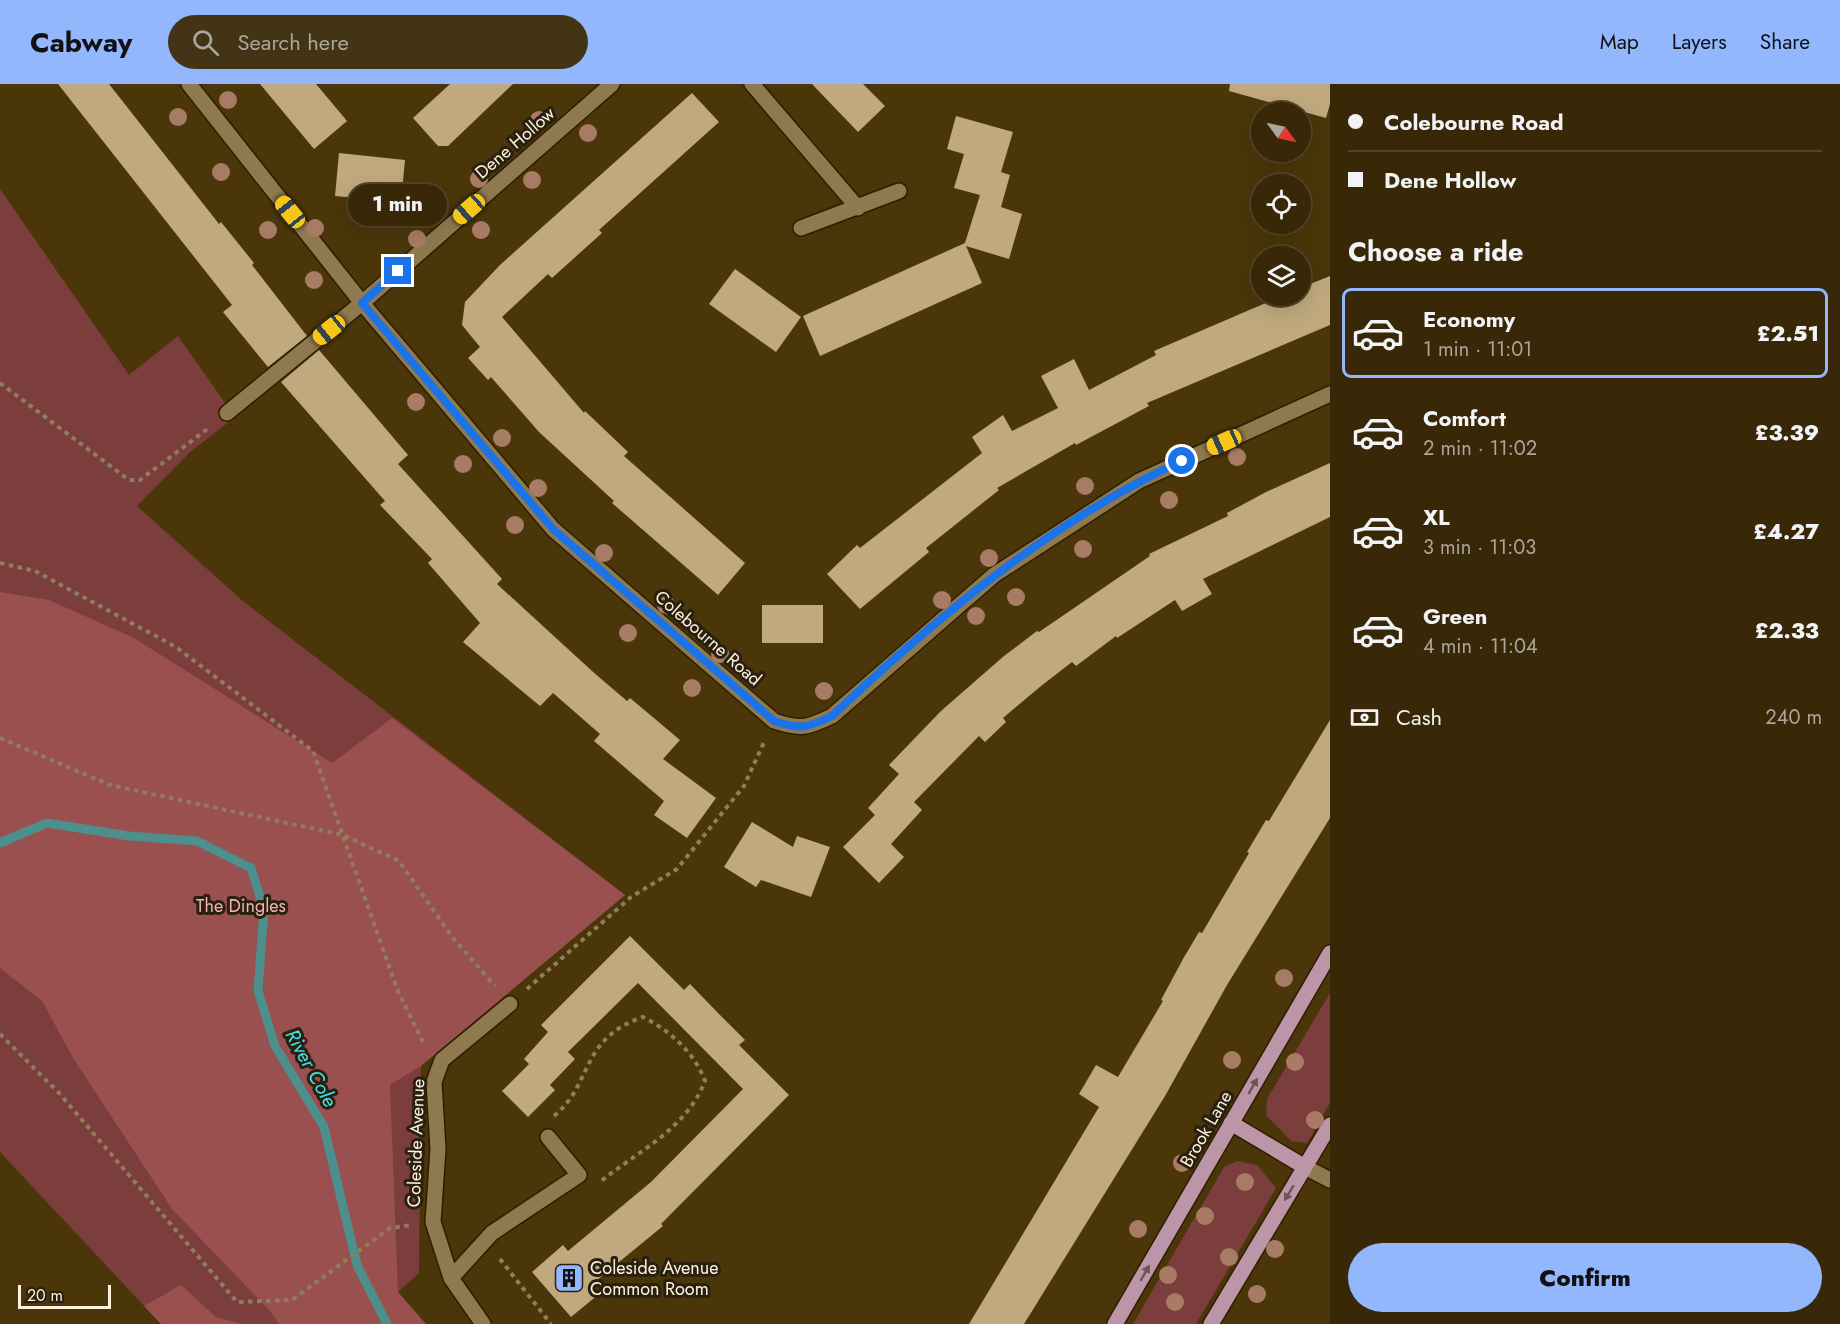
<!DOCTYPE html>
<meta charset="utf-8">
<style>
:root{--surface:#382808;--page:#433416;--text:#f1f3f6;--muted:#aba69c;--line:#524429;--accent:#92b7fd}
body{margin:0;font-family:Jost,sans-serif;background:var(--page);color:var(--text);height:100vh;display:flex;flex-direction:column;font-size:22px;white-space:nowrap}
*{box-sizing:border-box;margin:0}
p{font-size:20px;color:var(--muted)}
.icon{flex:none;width:33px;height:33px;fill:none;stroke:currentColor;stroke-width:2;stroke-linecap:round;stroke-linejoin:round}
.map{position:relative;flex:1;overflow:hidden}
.details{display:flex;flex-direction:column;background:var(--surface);width:510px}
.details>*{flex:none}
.hud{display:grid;align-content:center;height:132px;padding:0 18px;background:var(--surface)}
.needle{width:39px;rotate:123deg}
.controls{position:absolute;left:1251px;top:18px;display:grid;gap:12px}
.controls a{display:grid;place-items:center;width:60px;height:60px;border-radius:50%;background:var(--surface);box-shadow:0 6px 24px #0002,0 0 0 2px var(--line);font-size:30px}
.scale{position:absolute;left:18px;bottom:15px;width:93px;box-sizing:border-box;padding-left:6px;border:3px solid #fef2db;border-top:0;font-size:16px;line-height:21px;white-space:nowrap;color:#fef2db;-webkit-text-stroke:4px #29200f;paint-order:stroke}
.end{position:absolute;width:27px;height:27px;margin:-14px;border:8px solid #1a73e8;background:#fff;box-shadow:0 0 0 3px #fff}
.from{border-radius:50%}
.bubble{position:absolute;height:42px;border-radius:21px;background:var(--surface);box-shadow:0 6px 24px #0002,0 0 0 2px var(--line);font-size:20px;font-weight:800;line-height:42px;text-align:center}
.car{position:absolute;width:18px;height:36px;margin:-18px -9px;border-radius:8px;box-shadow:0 0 4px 2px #0007;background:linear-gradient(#f5c518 24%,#345 0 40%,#f5c518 0 76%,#345 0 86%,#f5c518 0)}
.hud b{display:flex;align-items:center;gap:21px;height:57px;font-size:22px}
.hud b+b{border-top:2px solid var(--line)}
.hud i{width:15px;height:15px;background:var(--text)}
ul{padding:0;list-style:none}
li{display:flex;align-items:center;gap:18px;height:90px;margin:0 12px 9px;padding:0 6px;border:3px solid transparent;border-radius:9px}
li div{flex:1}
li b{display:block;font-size:22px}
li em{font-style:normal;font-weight:800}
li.active{border-color:var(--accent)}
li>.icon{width:54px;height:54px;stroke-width:1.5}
h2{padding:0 18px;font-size:27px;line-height:72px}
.pay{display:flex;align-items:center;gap:15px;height:66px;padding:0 18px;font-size:22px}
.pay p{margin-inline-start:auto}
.action{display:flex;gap:12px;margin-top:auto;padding:12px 18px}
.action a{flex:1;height:69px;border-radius:36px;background:var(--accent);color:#111;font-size:24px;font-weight:800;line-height:69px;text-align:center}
header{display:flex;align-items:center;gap:36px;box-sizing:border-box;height:84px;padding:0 30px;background:var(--accent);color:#111}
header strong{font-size:28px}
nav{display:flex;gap:33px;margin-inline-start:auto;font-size:21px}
.search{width:420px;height:54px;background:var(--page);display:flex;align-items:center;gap:15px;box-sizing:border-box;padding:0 21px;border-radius:33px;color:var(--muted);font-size:22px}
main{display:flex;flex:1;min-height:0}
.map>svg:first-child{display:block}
.green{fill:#7b3e3c}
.forest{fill:#99504f}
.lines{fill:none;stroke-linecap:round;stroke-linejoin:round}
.stream{stroke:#4c8f8c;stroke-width:9}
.building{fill:#c0a97e}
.minor-casing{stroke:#2d1e00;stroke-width:18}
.major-casing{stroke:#2d1e00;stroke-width:18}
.path{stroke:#907e5a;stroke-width:4;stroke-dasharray:4.5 4.5;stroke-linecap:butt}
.minor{stroke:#8f794f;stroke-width:15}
.major{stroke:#bd95a8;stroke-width:15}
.tree{fill:#a87b65}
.oneway{fill:#6c5554}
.route{stroke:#1a73e8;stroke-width:8}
.labels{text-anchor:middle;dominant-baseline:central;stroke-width:6;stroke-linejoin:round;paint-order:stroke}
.street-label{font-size:18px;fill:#fef2db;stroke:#29200f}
.park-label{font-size:18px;fill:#f5b3b0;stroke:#29200f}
.poi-label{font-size:18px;fill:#fef2db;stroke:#29200f;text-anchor:start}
.water-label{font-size:20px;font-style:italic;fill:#42e1ec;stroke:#29200f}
</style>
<header>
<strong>Cabway</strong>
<div class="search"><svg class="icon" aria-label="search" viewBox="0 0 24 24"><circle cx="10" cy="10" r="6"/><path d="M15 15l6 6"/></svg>Search here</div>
<nav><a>Map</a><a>Layers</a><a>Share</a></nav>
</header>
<main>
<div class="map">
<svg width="1330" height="1240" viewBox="0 0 1330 1240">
<rect width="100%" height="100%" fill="#4b360a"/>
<path class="green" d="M 0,105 L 129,291 L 178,252 L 235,333 L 189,369 L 137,422 L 244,518 L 625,811 L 421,982 L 419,1189 L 398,1208 L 318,1240 L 161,1240 L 0,1068 Z
M 1330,909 L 1330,1019 L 1307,1059 L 1291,1057 L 1266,1031 L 1267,1015 Z
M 1237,1077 L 1257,1081 L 1276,1104 L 1196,1240 L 1133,1240 L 1224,1083 Z"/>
<path class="forest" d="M 0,508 L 49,516 L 134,554 L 332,679 L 392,634 L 625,811 L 421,982 L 390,1001 L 398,1208 L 426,1240 L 279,1240 L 270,1227 L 172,1125 L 73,974 L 42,917 L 0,884 Z
M 181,1201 L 216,1233 L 242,1240 L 161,1240 L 144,1222 Z"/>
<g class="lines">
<path class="stream" d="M 0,759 L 47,739 L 129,752 L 197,757 L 251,784 L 264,825 L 258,907 L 275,962 L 324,1043 L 357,1181 L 387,1240"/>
</g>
<path class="building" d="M 58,0 L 109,0 L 219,140 L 221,138 L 254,179 L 252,181 L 307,252 L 268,283 L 223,228 L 232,221 Z
M 260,0 L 316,0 L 347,37 L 314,65 Z
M 450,0 L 513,0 L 448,62 L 438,62 L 413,34 Z
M 812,0 L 863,0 L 885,22 L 858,48 Z
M 1230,0 L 1330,0 L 1330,20 L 1326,34 L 1229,7 Z
M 692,9 L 719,38 L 599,146 L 602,149 L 552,194 L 548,190 L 502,233 L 584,329 L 585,327 L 628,368 L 624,372 L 745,479 L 718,511 L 612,419 L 614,417 L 539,348 L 491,293 L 488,296 L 468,274 L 480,263 L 462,241 L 465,218 L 500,181 Z
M 956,32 L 1013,48 L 1001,88 L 1010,91 L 1001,123 L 1022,130 L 1009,175 L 966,162 L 982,199 L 820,272 L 803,232 L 965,159 L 980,111 L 954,104 L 964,70 L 947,65 Z
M 339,69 L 405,76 L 401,118 L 335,112 Z
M 735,185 L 801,233 L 776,268 L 709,220 Z
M 1330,192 L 1330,241 L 1147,319 L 1149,322 L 1076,361 L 1075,359 L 997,404 L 999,406 L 926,464 L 929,468 L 860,525 L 827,490 L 857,461 L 860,464 L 982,369 L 972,353 L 1003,331 L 1012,347 L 1058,324 L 1041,292 L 1074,275 L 1089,306 L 1156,271 L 1154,267 L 1282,212 L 1300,212 L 1300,204 Z
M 319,266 L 408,371 L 398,380 L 502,495 L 497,500 L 592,587 L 627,617 L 630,614 L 680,656 L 663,675 L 716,714 L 687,754 L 654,731 L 664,717 L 594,657 L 600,650 L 553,609 L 540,622 L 463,558 L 480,539 L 428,479 L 432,475 L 380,421 L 385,417 L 281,298 Z
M 1330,379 L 1330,433 L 1203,495 L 1212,510 L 1182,527 L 1175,516 L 1117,554 L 1116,552 L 1076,582 L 1072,578 L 1041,602 L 1003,634 L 1006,638 L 985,658 L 979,652 L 914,718 L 922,726 L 891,760 L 904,773 L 879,799 L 843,763 L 875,731 L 868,724 L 899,690 L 889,681 L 941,627 L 1004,572 L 1037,547 L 1039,548 L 1150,472 L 1149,470 L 1228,432 L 1227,429 L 1266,408 Z
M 762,521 L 823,521 L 823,559 L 762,559 Z
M 1330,636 L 1330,734 L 1227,901 L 1165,1012 L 1024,1240 L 969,1240 L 1099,1023 L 1079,1010 L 1096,981 L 1118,993 L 1163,917 L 1161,916 L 1183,875 L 1199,848 L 1202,849 L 1249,769 L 1247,768 L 1266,736 L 1269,737 Z
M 752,738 L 793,763 L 797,752 L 830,763 L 811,813 L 761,796 L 756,803 L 724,783 Z
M 630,852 L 684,906 L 690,900 L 718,929 L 745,956 L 739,961 L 789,1011 L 661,1140 L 663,1142 L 591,1201 L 599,1210 L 571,1233 L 532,1188 L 563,1161 L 568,1167 L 651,1098 L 743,1005 L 638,899 L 568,968 L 575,975 L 550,1001 L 555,1006 L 528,1033 L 502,1007 L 529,980 L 524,975 L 548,948 L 541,941 Z"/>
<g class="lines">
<g class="minor-casing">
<path id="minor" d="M 189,0 L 362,219 L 553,445 L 774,637 C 801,646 807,644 832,632 L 994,491 L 1139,397 L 1330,310
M 752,0 L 858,124
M 801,144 L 899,107
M 227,329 L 362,219 L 612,0
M 1305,1083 L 1330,1096
M 451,1194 L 492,1149 L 579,1091 L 548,1053
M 483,1240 L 451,1194 L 433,1138 L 438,1065 L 434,998 L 442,976 L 510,920"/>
</g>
<g class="major-casing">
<path id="major" d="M 1231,1039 L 1305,1083
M 1115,1240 L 1330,869
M 1211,1240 L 1330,1041"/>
</g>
<path class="path" d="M 0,299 L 129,396 L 140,396 L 210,343
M 0,479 L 35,487 L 176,563 L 313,667 L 397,905 L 425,962
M 0,654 L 110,701 L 343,751 L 399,777 L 453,854 L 495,902
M 527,905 L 631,813 L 677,785 L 744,702 L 765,656
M 0,950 L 59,1009 L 237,1218 L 292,1216 L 390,1144 L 412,1141
M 554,1032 C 594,999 579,955 643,933 C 669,946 695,969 705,997 C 687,1044 639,1067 601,1097
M 500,1175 L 551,1240"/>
<use href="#minor" class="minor"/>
<use href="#major" class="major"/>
</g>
<g class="tree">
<circle cx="228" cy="16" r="9"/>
<circle cx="178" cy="33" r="9"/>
<circle cx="539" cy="36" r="9"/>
<circle cx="588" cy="49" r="9"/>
<circle cx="221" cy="88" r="9"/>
<circle cx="479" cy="95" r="9"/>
<circle cx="532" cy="96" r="9"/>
<circle cx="315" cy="144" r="9"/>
<circle cx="268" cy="146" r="9"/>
<circle cx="481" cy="146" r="9"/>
<circle cx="417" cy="155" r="9"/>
<circle cx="314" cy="196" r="9"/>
<circle cx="416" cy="318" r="9"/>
<circle cx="502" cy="354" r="9"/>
<circle cx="1237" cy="373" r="9"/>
<circle cx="463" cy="380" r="9"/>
<circle cx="1085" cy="402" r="9"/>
<circle cx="538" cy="404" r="9"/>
<circle cx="1169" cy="416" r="9"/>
<circle cx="515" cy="441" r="9"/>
<circle cx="1083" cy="465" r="9"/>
<circle cx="604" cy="469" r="9"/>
<circle cx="989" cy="474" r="9"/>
<circle cx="1016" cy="513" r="9"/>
<circle cx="942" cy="516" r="9"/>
<circle cx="666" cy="521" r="9"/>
<circle cx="976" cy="532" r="9"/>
<circle cx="628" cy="549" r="9"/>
<circle cx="720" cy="570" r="9"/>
<circle cx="692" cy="604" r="9"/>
<circle cx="824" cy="607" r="9"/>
<circle cx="1284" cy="894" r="9"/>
<circle cx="1232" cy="976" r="9"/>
<circle cx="1295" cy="978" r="9"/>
<circle cx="1315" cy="1036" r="9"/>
<circle cx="1182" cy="1079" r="9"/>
<circle cx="1245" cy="1098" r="9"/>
<circle cx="1205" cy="1132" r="9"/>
<circle cx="1138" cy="1145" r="9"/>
<circle cx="1275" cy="1165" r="9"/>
<circle cx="1229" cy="1173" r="9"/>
<circle cx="1168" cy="1191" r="9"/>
<circle cx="1257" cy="1210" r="9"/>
<circle cx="1175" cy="1218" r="9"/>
</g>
<defs><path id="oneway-solid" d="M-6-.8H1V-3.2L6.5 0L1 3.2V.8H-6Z" transform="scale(1.5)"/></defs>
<g class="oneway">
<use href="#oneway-solid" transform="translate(1253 1002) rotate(-60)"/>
<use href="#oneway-solid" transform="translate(1289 1109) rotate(121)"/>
<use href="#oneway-solid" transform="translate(1145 1189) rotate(-60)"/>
</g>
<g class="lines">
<path class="route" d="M 398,187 L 362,219 L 553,445 L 774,637 C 801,646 807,644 832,632 C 935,535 1052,436 1182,377"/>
</g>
<defs>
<g id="building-square" transform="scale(1.5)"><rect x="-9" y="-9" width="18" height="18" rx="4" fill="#92b7fd" stroke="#29200f"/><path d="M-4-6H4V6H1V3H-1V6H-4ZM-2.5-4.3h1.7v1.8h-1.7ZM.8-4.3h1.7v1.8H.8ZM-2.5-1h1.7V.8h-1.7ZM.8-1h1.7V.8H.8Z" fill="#111"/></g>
</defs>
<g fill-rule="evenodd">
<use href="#building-square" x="569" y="1194"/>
</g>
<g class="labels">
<g class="street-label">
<text transform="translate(515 59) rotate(-41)">Dene Hollow</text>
<text transform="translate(708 554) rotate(41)">Colebourne Road</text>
<text transform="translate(1206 1045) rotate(-60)">Brook Lane</text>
<text transform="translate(416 1059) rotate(-88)">Coleside Avenue</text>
</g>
<g class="park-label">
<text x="241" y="822">The Dingles</text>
</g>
<g class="poi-label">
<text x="590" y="1184">Coleside Avenue<tspan x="590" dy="21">Common Room</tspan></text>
</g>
<g class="water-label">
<text transform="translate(311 984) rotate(61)">River Cole</text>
</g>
</g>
</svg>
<div class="controls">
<a><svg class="needle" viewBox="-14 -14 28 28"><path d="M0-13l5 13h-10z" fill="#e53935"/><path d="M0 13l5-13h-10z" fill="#aba69c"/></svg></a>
<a><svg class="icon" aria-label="locate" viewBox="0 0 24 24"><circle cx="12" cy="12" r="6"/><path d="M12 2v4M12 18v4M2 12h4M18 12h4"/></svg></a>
<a><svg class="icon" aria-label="layers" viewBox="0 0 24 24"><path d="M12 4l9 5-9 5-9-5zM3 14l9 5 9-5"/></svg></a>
</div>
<div class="scale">20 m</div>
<i class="end from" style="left:1182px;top:377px"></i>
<i class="end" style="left:398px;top:187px"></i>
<div class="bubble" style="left:348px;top:100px;width:99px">1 min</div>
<i class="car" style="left:469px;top:125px;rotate:229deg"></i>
<i class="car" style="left:290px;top:128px;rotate:321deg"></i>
<i class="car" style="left:329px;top:246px;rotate:231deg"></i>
<i class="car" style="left:1224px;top:358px;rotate:246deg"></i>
</div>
<section class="details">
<div class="hud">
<b><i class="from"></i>Colebourne Road</b>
<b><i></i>Dene Hollow</b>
</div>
<h2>Choose a ride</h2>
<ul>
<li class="active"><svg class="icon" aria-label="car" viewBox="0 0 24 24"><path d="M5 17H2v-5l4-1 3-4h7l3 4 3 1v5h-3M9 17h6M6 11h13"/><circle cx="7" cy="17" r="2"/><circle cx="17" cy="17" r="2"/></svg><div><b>Economy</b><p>1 min · 11:01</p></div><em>£2.51</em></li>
<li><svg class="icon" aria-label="car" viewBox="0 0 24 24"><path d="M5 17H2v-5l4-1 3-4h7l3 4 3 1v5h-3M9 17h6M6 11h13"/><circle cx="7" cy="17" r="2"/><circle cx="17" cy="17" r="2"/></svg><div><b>Comfort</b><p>2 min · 11:02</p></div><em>£3.39</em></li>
<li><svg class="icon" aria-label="car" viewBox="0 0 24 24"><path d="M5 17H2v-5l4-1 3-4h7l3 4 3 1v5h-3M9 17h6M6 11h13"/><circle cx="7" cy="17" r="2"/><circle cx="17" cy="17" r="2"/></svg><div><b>XL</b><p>3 min · 11:03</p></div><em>£4.27</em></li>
<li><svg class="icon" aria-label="car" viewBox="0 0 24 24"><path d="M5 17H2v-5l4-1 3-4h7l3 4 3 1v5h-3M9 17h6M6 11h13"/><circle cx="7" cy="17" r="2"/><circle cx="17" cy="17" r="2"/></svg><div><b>Green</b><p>4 min · 11:04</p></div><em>£2.33</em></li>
</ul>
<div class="pay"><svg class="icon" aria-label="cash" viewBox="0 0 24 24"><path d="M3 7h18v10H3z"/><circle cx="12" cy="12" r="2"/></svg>Cash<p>240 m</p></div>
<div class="action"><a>Confirm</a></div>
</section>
</main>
